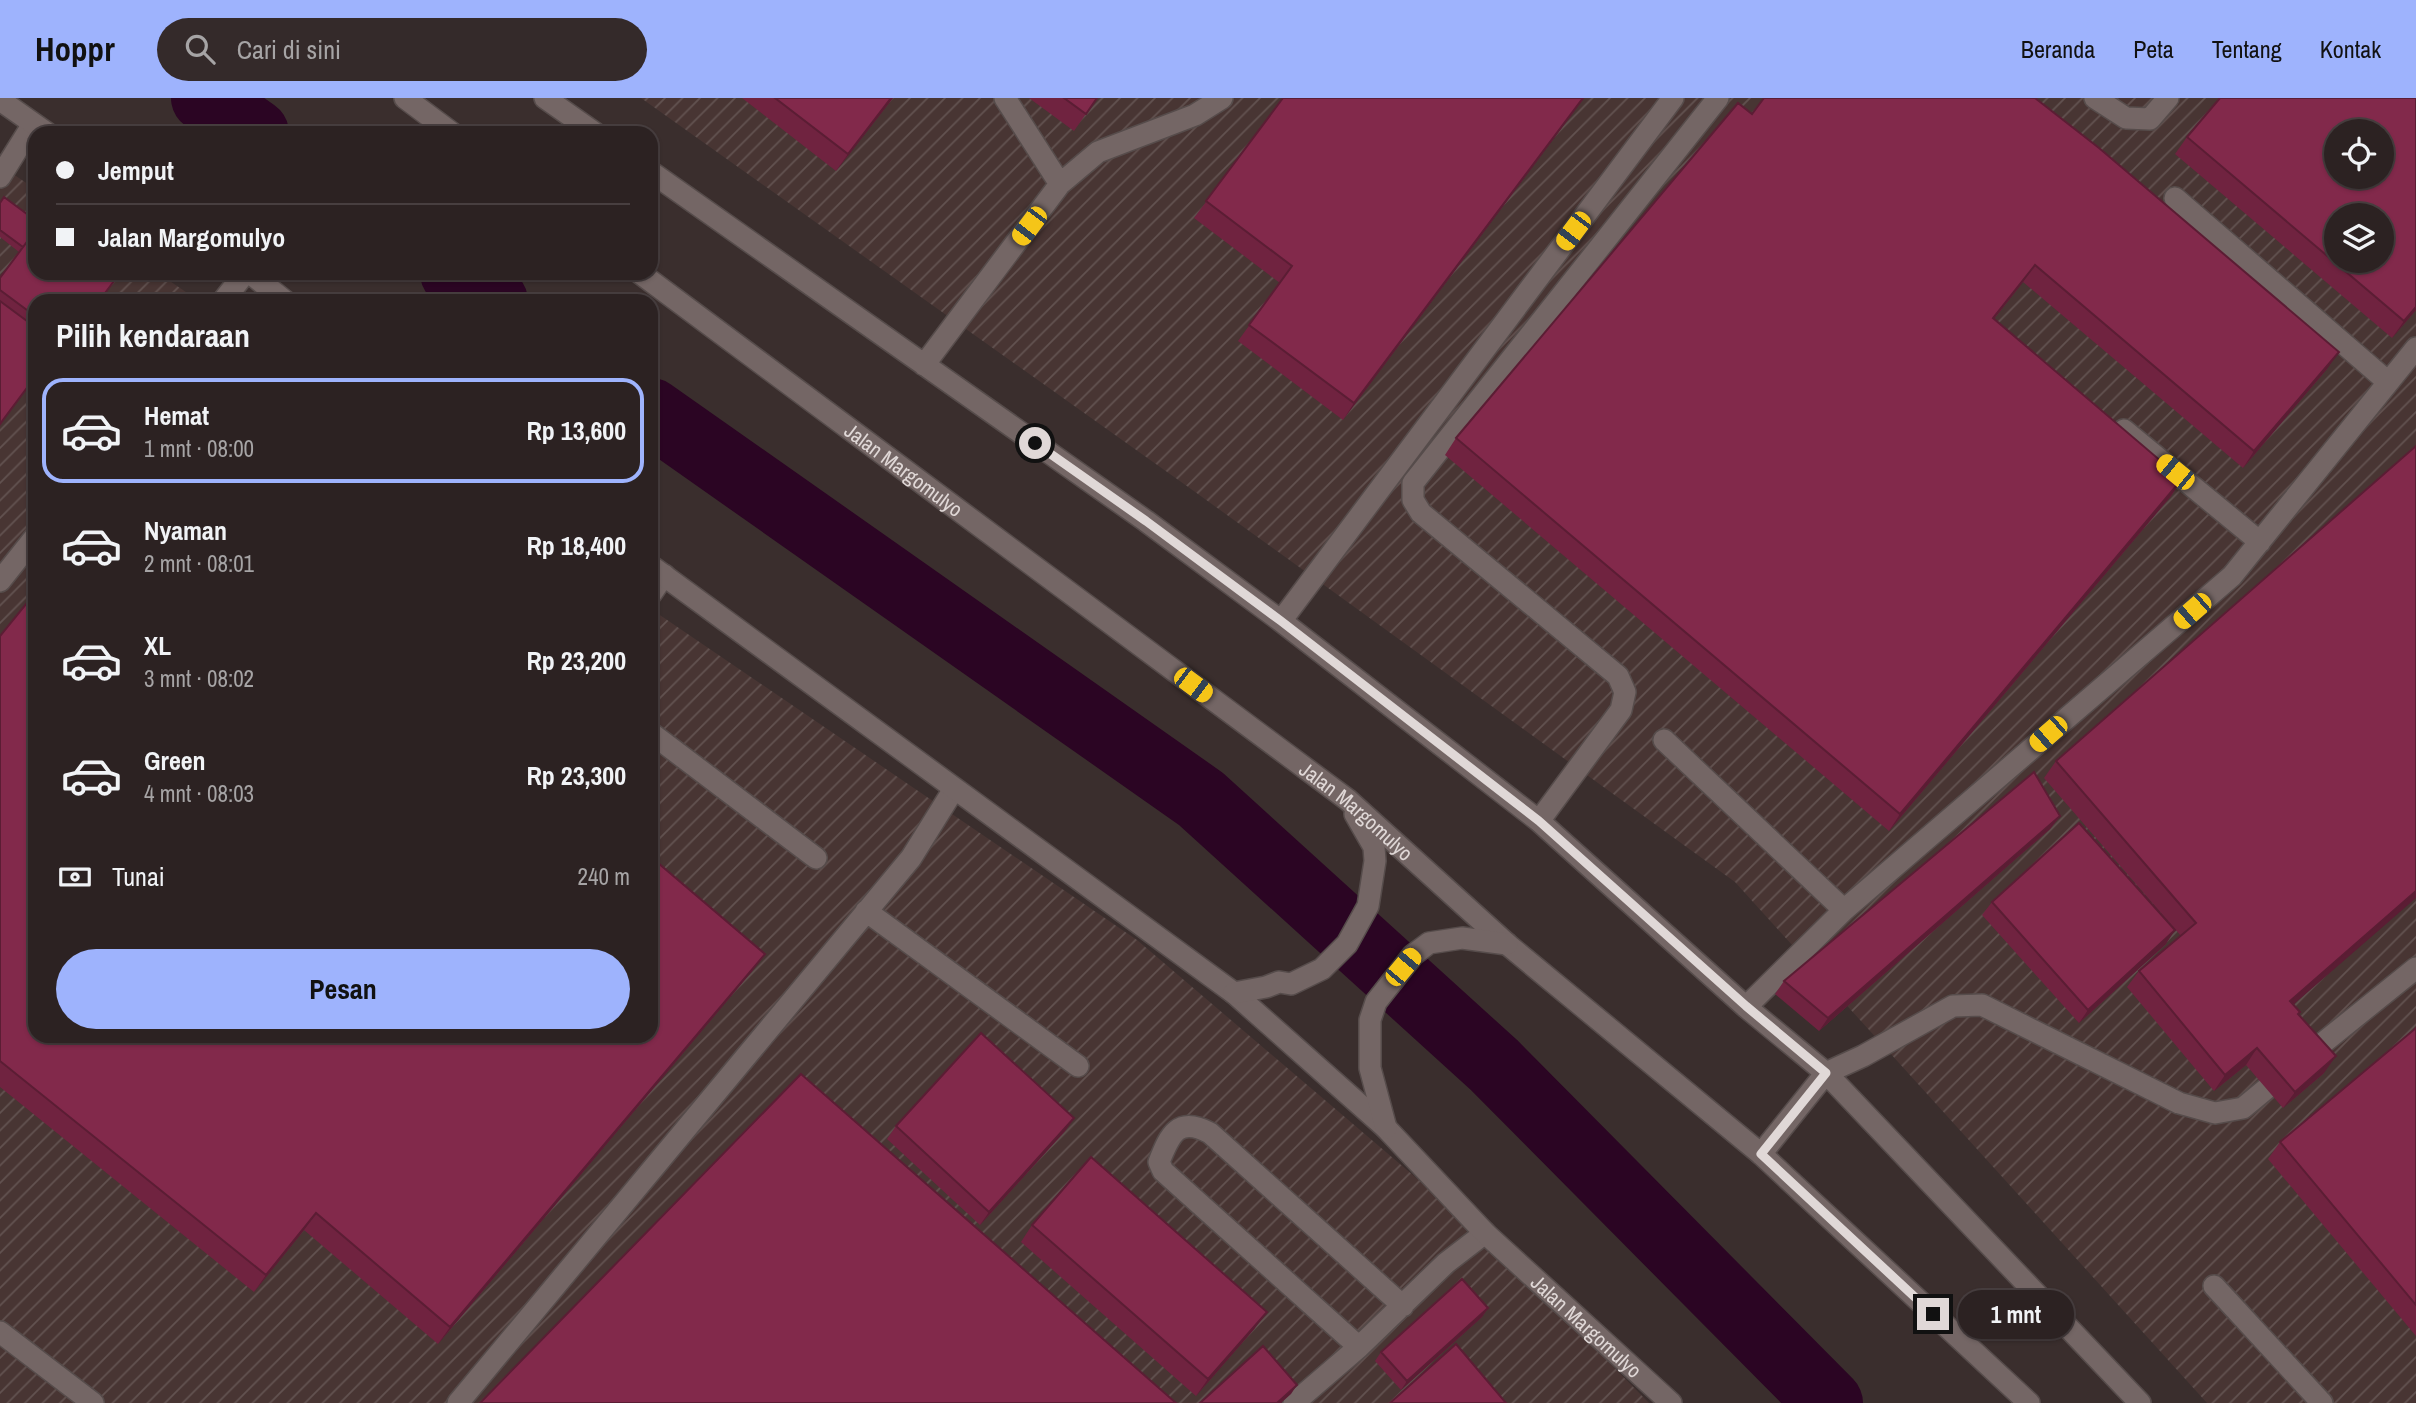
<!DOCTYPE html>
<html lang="id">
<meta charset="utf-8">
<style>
:root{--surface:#2c2222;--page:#342a2a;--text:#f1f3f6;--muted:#a6a4a5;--line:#483f40;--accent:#9eb3fd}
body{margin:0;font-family:"Archivo Narrow",sans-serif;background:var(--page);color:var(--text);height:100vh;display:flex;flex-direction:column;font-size:26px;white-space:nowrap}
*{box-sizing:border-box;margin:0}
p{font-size:23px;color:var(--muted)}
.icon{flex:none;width:38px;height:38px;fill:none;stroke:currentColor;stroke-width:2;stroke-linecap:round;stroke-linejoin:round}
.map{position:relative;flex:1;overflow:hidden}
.panel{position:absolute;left:28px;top:196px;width:630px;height:749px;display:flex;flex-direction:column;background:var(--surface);border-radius:21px;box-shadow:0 2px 5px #0004,0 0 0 2px var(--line)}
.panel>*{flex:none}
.guide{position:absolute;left:28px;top:28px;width:630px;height:154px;border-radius:21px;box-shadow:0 2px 5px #0004,0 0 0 2px var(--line);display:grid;align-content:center;height:154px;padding:0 28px;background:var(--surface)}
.controls{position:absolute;left:2324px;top:21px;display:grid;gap:14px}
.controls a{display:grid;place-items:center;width:70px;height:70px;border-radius:50%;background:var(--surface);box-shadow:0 2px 5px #0004,0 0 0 2px var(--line);font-size:35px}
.end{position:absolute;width:32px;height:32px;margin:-16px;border:9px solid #e0d8d7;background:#111;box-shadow:0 0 0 4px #111}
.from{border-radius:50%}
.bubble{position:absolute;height:49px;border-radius:24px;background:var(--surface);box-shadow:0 2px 5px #0004,0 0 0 2px var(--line);font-size:23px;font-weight:800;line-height:49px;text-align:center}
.car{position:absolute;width:21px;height:42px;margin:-21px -10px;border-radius:9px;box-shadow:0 0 5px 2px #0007;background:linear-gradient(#f5c518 24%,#345 0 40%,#f5c518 0 76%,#345 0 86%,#f5c518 0)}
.guide b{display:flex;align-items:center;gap:24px;height:66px;font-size:26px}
.guide b+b{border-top:2px solid var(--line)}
.guide i{width:18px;height:18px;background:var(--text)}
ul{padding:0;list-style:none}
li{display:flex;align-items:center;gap:21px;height:105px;margin:0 14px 10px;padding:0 14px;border:4px solid transparent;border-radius:21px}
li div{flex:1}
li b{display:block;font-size:26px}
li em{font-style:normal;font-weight:800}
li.on{border-color:var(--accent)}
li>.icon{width:63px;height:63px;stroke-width:1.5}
h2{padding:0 28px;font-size:32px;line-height:84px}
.pay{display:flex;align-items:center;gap:18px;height:77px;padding:0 28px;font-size:26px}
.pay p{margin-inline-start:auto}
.cta{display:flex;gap:14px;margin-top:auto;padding:14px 28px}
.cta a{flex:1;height:80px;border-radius:42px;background:var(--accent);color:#111;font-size:28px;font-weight:800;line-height:80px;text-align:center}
header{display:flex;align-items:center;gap:42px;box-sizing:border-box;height:98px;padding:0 35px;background:var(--accent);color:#111}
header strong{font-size:33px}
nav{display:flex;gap:38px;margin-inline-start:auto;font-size:24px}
.search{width:490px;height:63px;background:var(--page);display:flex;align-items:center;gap:18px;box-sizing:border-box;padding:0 24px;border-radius:38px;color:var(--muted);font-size:26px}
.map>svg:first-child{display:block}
.industrial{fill:url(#industrial-furrows);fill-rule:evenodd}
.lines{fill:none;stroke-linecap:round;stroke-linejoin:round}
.river{stroke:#2b0523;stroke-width:68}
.lane-casing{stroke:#564c4b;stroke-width:24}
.street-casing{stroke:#564c4b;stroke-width:24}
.secondary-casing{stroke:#564c4b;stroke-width:24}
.lane{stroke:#746665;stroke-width:21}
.street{stroke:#746665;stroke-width:21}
.secondary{stroke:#746665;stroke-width:21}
.wall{fill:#702340}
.shaded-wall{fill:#5b1d34}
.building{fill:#82294b;stroke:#5b1d34;stroke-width:2;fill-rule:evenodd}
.route{stroke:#e0d8d7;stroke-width:9}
.labels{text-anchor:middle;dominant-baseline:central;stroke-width:7;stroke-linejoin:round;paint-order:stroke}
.street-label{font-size:21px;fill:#e0d8d7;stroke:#302423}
</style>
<header>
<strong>Hoppr</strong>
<div class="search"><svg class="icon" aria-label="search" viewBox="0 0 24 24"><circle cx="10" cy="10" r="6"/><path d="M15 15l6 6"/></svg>Cari di sini</div>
<nav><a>Beranda</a><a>Peta</a><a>Tentang</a><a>Kontak</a></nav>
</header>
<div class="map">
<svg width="2416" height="1305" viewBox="0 0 2416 1305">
<defs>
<pattern id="industrial-furrows" width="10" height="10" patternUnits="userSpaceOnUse" patternTransform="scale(1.75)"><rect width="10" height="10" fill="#483533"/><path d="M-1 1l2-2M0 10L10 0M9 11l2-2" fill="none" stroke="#625250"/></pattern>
</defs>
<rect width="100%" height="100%" fill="#3a2e2d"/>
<path class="industrial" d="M 641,0 L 2416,0 L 2416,1305 L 2207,1305 L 1735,784 L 1191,391 ZM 2336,33 L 2382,33 L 2382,79 L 2336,79 ZM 2336,117 L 2382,117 L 2382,163 L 2336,163 Z
M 0,67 L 35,91 L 35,175 L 158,175 L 199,203 L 35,203 L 35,938 L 651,938 L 651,511 L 1137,842 L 1488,1141 L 1649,1305 L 0,1305 Z"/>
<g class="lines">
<path class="river" d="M 205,0 L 255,35
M 454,175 L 494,203
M 651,314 L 1201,701 L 1494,967 L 1829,1305"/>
<g class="lane-casing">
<path id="lane" d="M 545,0 L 595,35
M 1005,0 L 1060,86
M 2095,0 L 2126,20 L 2150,21 L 2168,0
M 651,74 L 1146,423 L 1281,523 L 1539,723 L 1746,909 L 1826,975 L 2140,1305
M 0,79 L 33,26
M 2175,100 L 2388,284
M 924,267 L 1060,86 L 1098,54 L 1195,17 L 1222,0
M 2124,332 L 2260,444
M 651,496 L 664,477
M 1281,523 L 1673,0
M 651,635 L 816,760
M 1664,642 L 1844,812
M 1539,723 L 1621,612 L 1625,594 L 1618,578 L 1421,415 L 1413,402 L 1413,385 L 1718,0
M 866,813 L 1078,968
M 1746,909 L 1844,812 L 2232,478 L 2416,250
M 2308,957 L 2416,870
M 1761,1056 L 1826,975 L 1863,958 L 1953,908 L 1982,907 L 2179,1005 L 2215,1015 L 2243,1010 L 2266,991
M 2214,1188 L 2322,1305
M 0,1234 L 93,1305
M 1359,1249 L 1163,1073 L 1159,1064 C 1170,1036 1178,1018 1210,1035 L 1403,1208
M 458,1305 L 911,760 L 954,691
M 1294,1305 L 1359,1249 L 1446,1165 L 1485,1135"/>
</g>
<g class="street-casing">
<path id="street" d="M 223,203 L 245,175
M 0,483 L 35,439"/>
</g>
<g class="secondary-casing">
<g id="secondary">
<path d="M 405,0 L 452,35"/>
<path d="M 0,2 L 47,35"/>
<path d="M 250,175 L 285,203"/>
<path id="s1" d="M 640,175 L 1348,702 L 1507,846 L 1761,1056 L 2029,1305"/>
<path id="s2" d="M 651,468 L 1234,895 L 1386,1030 L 1485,1135 L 1671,1305"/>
<path d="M 1234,895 L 1266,889 L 1279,884 L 1291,886 L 1322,871 L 1347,846 L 1368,808 L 1375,763 L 1374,749 L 1355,716"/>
<path d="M 1386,1030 L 1370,970 L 1370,922 L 1376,904 L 1413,857 L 1429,845 L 1462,840 L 1507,846"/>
</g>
</g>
<use href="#lane" class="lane"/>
<use href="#street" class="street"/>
<use href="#secondary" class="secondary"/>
</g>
<path class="wall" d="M 742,0 L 893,0 L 836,73 Z
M 1029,0 L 1097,0 L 1074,33 Z
M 1283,0 L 1584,0 L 1343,322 L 1238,243 L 1280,185 L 1194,120 Z
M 2416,0 L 2416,212 L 2392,240 L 2175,56 L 2187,39 Z
M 1752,16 L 2327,271 L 2243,370 L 2023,184 L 1994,221 L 2182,381 L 2171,398 L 1889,733 L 1445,357 L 1456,340 Z
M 0,105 L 35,122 L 35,280 L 0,327 L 0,180 L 19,154 L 0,139 Z
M 0,538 L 753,872 L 438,1246 L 304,1132 L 254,1194 L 0,989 Z
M 2056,663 L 2294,906 L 2324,975 L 2283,1010 L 2246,967 L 2214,993 L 2127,889 L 2139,873 L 2181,838 L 2044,680 Z
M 2060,718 L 2050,731 L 1819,933 L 1775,896 L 1784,883 Z
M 1992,804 L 2166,846 L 2079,925 L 1982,817 Z
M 2416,930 L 2416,1238 L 2268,1061 L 2280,1044 Z
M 1074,1020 L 1065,1033 L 980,1127 L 887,1041 L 896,1028 Z
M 1032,1127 L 1255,1230 L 1196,1298 L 1021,1144 Z
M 1488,1210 L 1482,1219 L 1401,1292 L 1375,1263 L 1381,1254 Z"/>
<path class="shaded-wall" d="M 891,0 L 893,0 L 836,73 L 848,56 Z
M 1583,0 L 1584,0 L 1343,322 L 1354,305 Z
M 2035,167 L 2023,184 L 1981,237 L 1993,220 Z
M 2416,209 L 2416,212 L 2392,240 L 2404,223 Z
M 2339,254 L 2327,271 L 2243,370 L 2254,353 Z
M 2182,381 L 2171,398 L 1889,733 L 1900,716 Z
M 2060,718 L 2050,731 L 1819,933 L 1828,920 Z
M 2416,793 L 2416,800 L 2279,919 L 2290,903 Z
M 2175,832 L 2166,846 L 2079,925 L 2088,912 Z
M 765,856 L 753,872 L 438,1246 L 450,1229 Z
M 2257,950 L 2246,967 L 2214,993 L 2225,977 Z
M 2336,958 L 2324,975 L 2283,1010 L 2295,994 Z
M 1074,1020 L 1065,1033 L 980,1127 L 989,1114 Z
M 316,1115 L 304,1132 L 254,1194 L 266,1177 Z
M 1488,1210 L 1482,1219 L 1401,1292 L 1407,1283 Z
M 1267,1214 L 1255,1230 L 1196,1298 L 1208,1281 Z
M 1297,1287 L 1291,1296 L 1281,1305 L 1277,1305 Z"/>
<path class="building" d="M 775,0 L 891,0 L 848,56 Z
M 1064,0 L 1097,0 L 1086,16 Z
M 1283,0 L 1583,0 L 1354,305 L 1249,227 L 1292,168 L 1206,103 Z
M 1764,0 L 2035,0 L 2099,50 L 2339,254 L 2254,353 L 2035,167 L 1993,220 L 2182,381 L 1900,716 L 1456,340 L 1738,5 L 1752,16 Z
M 2220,0 L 2416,0 L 2416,209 L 2404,223 L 2187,39 ZM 2336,33 L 2382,33 L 2382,79 L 2336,79 ZM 2336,117 L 2382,117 L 2382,163 L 2336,163 Z
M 4,99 L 35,122 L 35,133 L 23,149 L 0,132 L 0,105 Z
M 35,133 L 35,175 L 120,175 L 99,203 L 35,203 L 35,218 L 0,192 L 0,180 Z
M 0,203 L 35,229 L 35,279 L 0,326 Z
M 2416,348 L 2416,793 L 2290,903 L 2300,914 L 2298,916 L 2336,958 L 2295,994 L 2257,950 L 2225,977 L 2139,873 L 2196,825 L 2056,663 Z
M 35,495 L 35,938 L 651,938 L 651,759 L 765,856 L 450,1229 L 316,1115 L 266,1177 L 0,963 L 0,538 Z
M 2034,674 L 2060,718 L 1828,920 L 1784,883 Z
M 2079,725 L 2175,832 L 2088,912 L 1992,804 Z
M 2416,930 L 2416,1207 L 2280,1044 Z
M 981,935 L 1074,1020 L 989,1114 L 896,1028 Z
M 801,976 L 1176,1305 L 480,1305 Z
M 1091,1059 L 1267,1214 L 1208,1281 L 1032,1127 Z
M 1462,1181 L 1488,1210 L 1407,1283 L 1381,1254 Z
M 1456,1246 L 1506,1305 L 1390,1305 Z
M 1263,1248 L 1297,1287 L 1277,1305 L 1200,1305 Z"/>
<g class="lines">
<path class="route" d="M 1035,345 L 1146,423 L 1281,523 L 1539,723 L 1746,908 L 1826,975 L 1761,1056 L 1933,1216"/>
</g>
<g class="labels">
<g class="street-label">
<text stroke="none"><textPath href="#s1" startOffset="329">Jalan Margomulyo</textPath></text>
<text stroke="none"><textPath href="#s1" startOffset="896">Jalan Margomulyo</textPath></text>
<text stroke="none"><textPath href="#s2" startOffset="1208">Jalan Margomulyo</textPath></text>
</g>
</g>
</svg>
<div class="controls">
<a><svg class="icon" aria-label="locate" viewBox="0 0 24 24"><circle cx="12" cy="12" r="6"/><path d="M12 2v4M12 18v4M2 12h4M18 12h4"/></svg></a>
<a><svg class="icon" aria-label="layers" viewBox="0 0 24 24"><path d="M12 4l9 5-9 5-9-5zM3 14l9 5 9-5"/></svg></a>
</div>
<i class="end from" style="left:1035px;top:345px"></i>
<i class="end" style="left:1933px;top:1216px"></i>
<div class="bubble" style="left:1958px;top:1192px;width:116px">1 mnt</div>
<i class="car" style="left:1029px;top:128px;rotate:217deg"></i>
<i class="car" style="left:1573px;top:133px;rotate:217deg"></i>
<i class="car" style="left:2175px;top:374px;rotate:309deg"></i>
<i class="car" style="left:2192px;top:513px;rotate:229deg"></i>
<i class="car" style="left:1193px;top:587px;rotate:127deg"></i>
<i class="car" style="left:2048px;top:636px;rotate:229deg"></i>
<i class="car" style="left:1403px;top:869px;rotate:40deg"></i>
<div class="guide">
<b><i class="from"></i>Jemput</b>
<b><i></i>Jalan Margomulyo</b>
</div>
<section class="panel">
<h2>Pilih kendaraan</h2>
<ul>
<li class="on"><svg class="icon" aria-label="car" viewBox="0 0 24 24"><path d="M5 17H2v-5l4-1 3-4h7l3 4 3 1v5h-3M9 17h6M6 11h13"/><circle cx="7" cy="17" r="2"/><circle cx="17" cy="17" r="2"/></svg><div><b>Hemat</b><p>1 mnt · 08:00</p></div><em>Rp 13,600</em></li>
<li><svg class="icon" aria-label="car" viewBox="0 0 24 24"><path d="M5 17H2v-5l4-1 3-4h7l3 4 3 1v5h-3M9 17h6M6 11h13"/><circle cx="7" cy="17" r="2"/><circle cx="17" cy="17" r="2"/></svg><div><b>Nyaman</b><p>2 mnt · 08:01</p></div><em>Rp 18,400</em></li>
<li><svg class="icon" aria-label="car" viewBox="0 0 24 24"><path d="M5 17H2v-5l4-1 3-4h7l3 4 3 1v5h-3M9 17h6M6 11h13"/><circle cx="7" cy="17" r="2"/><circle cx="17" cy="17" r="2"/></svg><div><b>XL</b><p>3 mnt · 08:02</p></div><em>Rp 23,200</em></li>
<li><svg class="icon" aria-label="car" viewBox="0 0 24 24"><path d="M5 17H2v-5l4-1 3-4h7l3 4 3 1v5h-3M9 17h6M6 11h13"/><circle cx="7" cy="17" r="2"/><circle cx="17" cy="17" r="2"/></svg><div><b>Green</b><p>4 mnt · 08:03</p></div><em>Rp 23,300</em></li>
</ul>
<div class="pay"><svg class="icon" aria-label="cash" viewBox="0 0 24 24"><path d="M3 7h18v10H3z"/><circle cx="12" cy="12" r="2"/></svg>Tunai<p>240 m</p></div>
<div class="cta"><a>Pesan</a></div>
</section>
</div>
